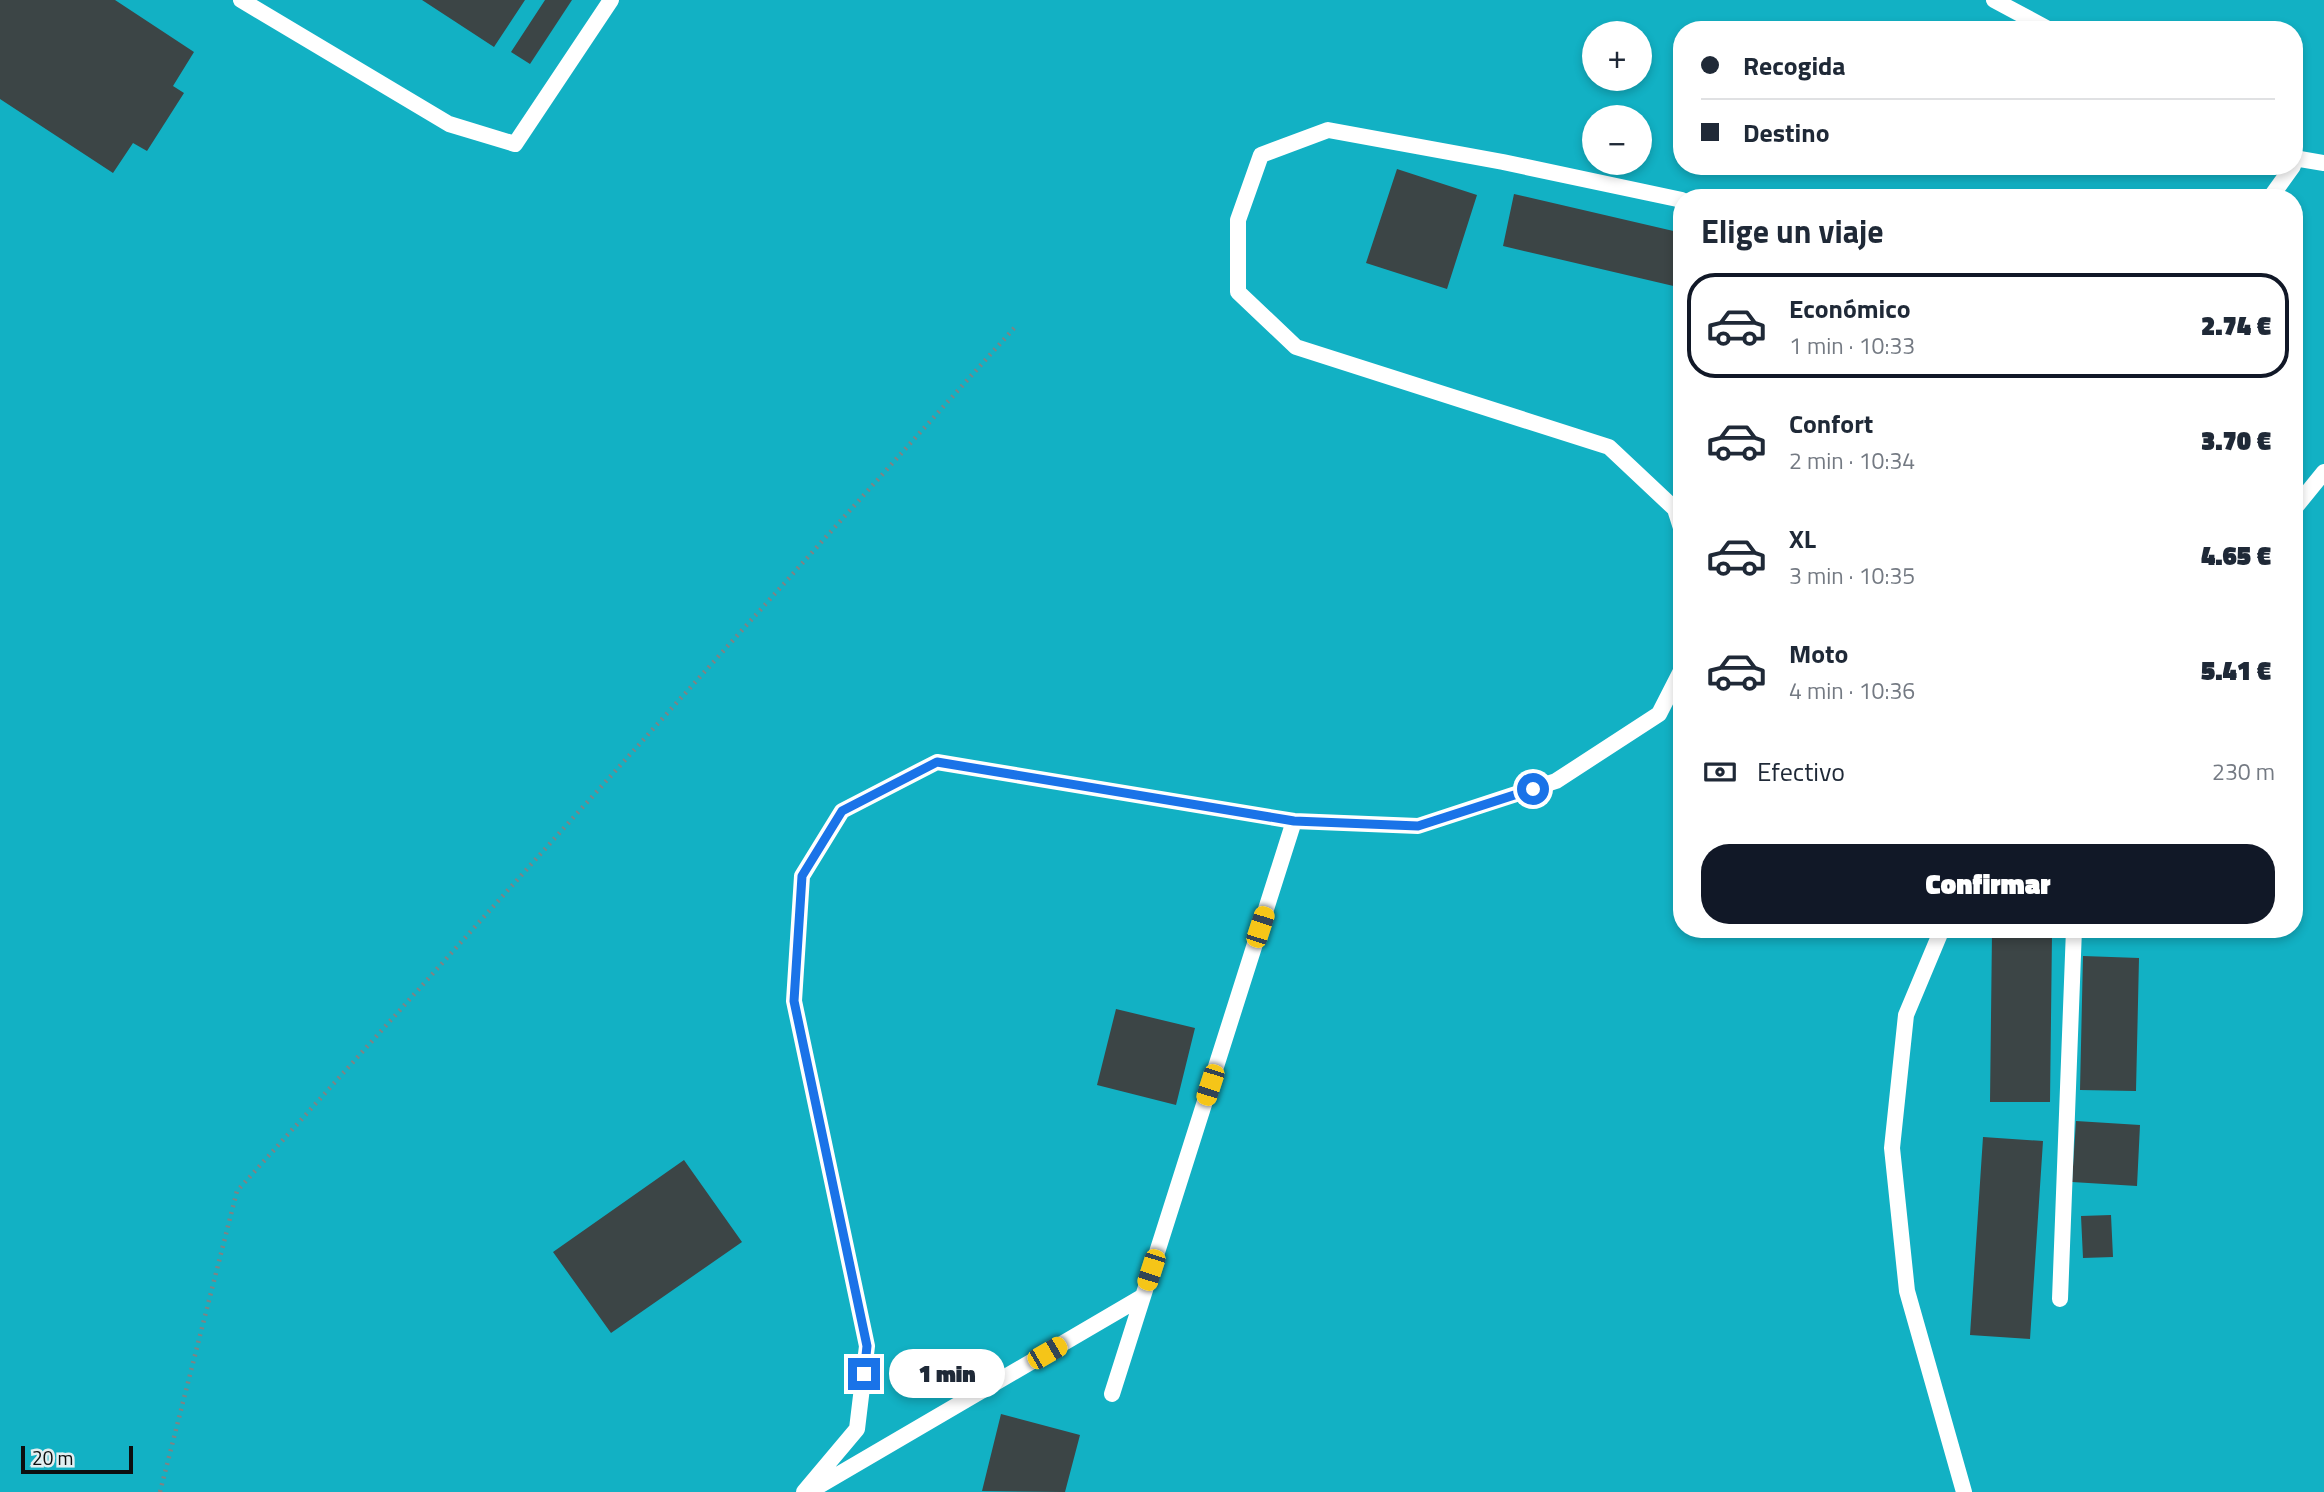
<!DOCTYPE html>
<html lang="es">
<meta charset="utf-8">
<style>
:root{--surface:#fff;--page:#f2f2f3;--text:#1f2937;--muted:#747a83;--line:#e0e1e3;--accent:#111827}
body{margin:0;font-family:"Titillium Web",sans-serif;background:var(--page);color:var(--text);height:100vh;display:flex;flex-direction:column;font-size:26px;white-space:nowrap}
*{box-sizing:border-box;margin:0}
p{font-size:23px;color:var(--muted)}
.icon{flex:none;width:38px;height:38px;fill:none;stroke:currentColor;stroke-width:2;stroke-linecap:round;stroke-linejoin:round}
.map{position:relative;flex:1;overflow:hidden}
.details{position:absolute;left:1673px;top:189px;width:630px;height:749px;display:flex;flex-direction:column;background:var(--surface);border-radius:28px;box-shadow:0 4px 10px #0003}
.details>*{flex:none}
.banner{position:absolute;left:1673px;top:21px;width:630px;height:154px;border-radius:28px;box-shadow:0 4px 10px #0003;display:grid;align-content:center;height:154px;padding:0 28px;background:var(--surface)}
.buttons{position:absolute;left:1582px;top:21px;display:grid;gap:14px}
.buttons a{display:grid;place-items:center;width:70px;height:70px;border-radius:50%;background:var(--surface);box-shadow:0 4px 10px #0003;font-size:35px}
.scale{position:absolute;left:21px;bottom:18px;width:112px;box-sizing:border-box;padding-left:7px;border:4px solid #0c0f10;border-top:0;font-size:19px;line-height:24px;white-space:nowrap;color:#0c0f10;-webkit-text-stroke:5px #e3eef0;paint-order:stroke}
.end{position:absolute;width:32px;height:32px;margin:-16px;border:9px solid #1a73e8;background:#fff;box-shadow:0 0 0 4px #fff}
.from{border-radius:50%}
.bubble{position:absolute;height:49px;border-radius:24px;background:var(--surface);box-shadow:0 4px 10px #0003;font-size:23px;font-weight:800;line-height:49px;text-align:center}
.car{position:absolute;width:21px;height:42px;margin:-21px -10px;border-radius:9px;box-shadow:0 0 5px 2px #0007;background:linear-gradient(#f5c518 24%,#345 0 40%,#f5c518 0 76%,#345 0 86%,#f5c518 0)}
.banner b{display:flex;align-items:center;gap:24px;height:66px;font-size:26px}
.banner b+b{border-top:2px solid var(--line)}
.banner i{width:18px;height:18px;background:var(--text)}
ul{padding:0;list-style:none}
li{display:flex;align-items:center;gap:21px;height:105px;margin:0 14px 10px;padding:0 14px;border:4px solid transparent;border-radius:28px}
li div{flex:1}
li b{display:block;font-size:26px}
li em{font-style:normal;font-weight:800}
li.selected{border-color:var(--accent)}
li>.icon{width:63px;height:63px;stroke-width:1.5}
h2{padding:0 28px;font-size:32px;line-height:84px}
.pay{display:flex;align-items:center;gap:18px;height:77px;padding:0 28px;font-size:26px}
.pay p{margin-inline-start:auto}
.cta{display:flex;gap:14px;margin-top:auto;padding:14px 28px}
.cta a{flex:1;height:80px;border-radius:28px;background:var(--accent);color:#fff;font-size:28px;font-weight:800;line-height:80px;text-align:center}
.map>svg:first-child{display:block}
.forest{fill:#12b1c4;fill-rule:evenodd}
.building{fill:#3c4546}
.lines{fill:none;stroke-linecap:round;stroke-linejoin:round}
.path{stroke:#7d8485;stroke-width:4.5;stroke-dasharray:2 5;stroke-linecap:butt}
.lane{stroke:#fff;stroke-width:16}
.route{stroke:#1a73e8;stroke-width:9}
</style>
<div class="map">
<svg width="2324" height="1492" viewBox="0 0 2324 1492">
<rect width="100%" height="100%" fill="#d6e1e2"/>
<path class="forest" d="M 0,0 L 2324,0 L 2324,1492 L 0,1492 ZM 1682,30 L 2294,30 L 2294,166 L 1682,166 ZM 1594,33 L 1640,33 L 1640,79 L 1594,79 ZM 1594,117 L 1640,117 L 1640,163 L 1594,163 ZM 1682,198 L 2294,198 L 2294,929 L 1682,929 Z"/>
<path class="building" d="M 0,0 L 115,0 L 194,52 L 173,86 L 184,93 L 147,151 L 133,143 L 113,173 L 0,99 Z
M 422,0 L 525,0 L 494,47 Z
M 545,0 L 572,0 L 530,64 L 511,52 Z
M 1397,169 L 1477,195 L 1447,289 L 1366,263 Z
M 1514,194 L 1682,233 L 1682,288 L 1503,246 Z
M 1992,933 L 2052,934 L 2050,1102 L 1990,1102 Z
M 2083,956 L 2139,958 L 2136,1091 L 2080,1090 Z
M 1116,1009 L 1195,1028 L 1176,1105 L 1097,1085 Z
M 2076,1121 L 2140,1125 L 2137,1186 L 2072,1182 Z
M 1983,1137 L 2043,1141 L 2030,1339 L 1970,1335 Z
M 684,1160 L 742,1242 L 611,1333 L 553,1252 Z
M 2111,1215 L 2113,1257 L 2083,1258 L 2081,1216 Z
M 1001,1414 L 1080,1435 L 1065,1492 L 982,1491 Z"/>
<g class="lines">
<path class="path" d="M 160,1492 L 237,1191 L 1016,326"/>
<path class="lane" d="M 241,0 L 449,124 L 515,144 L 611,0
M 1994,0 L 2050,30
M 2294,158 L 2324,163
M 2270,198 L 2293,166
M 1682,200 L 1503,162 L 1328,130 L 1261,155 L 1238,220 L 1238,292 L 1296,347 L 1609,447 L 1675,509 L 1682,531
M 2294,509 L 2324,472
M 1942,929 L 1906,1015 L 1892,1148 L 1907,1291 L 1964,1492
M 2060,1299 L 2074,929
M 1112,1394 L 1294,821
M 812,1490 L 1142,1297
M 804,1492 L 857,1429 L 867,1346 L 794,1001 L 802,876 L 842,811 L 937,762 L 1294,821 L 1418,826 L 1556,781 L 1659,714 L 1682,669"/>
</g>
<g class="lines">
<path class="route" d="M 864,1374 L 867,1346 L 794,1001 L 802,876 L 842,811 L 937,762 L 1294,821 L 1418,826 L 1533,789"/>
</g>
</svg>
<div class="buttons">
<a>+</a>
<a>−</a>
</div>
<div class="scale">20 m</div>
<i class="end from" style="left:1533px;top:789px"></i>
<i class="end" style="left:864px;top:1374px"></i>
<div class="bubble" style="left:889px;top:1349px;width:116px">1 min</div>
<i class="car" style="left:1260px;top:927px;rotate:18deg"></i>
<i class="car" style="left:1210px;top:1085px;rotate:198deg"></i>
<i class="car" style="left:1151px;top:1270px;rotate:198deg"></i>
<i class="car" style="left:1047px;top:1353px;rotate:60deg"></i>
<div class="banner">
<b><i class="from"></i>Recogida</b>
<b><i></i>Destino</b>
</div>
<section class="details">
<h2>Elige un viaje</h2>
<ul>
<li class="selected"><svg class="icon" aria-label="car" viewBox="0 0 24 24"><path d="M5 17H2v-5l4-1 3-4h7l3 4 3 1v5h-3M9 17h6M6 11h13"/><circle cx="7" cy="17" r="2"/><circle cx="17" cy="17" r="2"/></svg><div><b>Económico</b><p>1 min · 10:33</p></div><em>2.74 €</em></li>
<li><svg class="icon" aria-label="car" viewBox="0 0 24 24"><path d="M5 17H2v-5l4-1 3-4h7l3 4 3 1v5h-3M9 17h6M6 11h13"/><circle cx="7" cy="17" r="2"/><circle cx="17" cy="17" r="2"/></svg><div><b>Confort</b><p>2 min · 10:34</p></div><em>3.70 €</em></li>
<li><svg class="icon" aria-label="car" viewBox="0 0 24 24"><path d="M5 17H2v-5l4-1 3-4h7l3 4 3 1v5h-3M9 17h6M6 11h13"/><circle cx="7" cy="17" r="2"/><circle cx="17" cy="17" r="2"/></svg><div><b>XL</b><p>3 min · 10:35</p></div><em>4.65 €</em></li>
<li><svg class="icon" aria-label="car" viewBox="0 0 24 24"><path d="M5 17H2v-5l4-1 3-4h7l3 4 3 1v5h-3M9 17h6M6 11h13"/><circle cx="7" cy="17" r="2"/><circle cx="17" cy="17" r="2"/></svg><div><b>Moto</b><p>4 min · 10:36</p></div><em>5.41 €</em></li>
</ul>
<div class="pay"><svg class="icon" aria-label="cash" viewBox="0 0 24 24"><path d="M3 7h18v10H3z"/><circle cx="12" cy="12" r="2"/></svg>Efectivo<p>230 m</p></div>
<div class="cta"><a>Confirmar</a></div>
</section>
</div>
